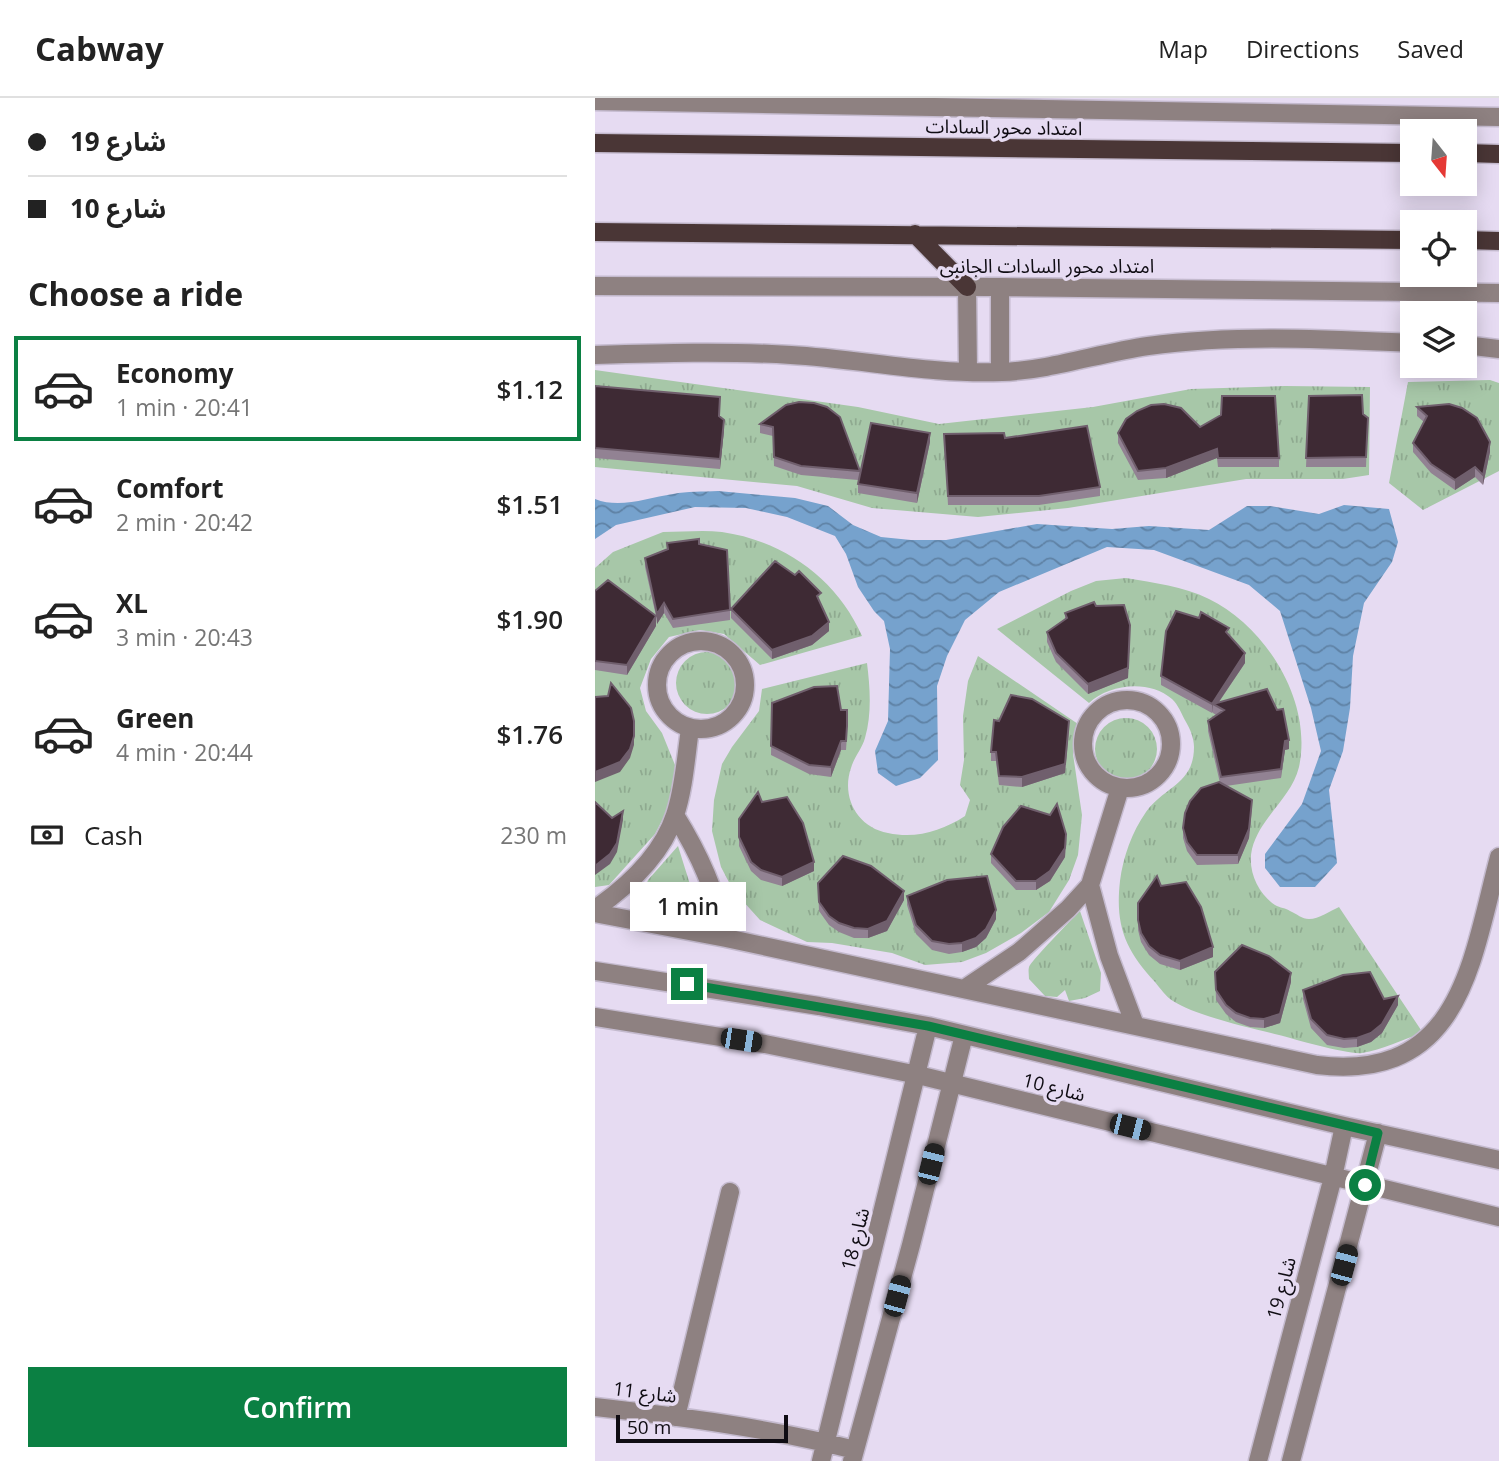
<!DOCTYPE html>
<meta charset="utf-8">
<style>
:root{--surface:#fff;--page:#f2f2f2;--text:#222;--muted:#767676;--line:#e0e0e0;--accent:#0b8043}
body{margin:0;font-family:"Open Sans","Noto Sans Arabic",sans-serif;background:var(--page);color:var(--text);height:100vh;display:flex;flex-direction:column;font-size:26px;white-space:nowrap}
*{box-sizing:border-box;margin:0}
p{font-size:23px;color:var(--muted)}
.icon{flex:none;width:38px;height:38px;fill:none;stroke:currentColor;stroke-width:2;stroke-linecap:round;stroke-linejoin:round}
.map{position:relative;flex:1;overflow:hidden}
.side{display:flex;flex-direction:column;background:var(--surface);width:595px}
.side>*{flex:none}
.hud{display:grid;align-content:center;height:154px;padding:0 28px;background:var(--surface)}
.needle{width:46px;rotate:163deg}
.fabs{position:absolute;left:805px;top:21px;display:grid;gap:14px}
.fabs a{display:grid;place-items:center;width:77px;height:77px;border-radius:0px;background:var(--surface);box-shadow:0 4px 18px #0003;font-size:35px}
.scale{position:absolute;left:21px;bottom:18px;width:172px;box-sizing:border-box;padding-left:7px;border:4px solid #0f0c13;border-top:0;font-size:19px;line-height:24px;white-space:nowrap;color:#0f0c13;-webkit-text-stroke:5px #e6dbf2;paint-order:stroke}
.end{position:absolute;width:32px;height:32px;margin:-16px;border:9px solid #0b8043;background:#fff;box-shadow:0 0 0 4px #fff}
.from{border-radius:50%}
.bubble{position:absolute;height:49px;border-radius:0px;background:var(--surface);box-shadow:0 4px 18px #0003;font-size:23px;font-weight:600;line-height:49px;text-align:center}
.car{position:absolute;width:21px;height:42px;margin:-21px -10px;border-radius:9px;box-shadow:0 0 5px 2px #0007;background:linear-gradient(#222 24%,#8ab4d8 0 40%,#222 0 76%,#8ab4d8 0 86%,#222 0)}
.hud b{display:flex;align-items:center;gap:24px;height:66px;font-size:26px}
.hud b+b{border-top:2px solid var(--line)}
.hud i{width:18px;height:18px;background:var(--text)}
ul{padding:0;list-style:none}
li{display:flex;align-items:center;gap:21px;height:105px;margin:0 14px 10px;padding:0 14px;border:4px solid transparent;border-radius:0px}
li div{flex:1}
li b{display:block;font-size:26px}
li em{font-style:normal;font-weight:600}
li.selected{border-color:var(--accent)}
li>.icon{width:63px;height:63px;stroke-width:1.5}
h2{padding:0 28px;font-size:32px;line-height:84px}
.pay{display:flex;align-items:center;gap:18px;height:77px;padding:0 28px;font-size:26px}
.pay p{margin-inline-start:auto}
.button{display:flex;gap:14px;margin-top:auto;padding:14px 28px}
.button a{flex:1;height:80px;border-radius:0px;background:var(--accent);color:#fff;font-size:28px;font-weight:600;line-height:80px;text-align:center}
header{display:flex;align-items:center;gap:42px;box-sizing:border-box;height:98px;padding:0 35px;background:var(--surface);border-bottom:2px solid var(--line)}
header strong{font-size:33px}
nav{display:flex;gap:38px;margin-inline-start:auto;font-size:24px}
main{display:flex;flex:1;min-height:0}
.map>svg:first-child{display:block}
.grass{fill:url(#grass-tufts)}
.water{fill:url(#water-waves)}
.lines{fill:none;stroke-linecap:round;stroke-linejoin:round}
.minor-casing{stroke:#c4bace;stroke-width:21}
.major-casing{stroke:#c4bace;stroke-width:21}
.minor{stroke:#8e8181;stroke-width:18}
.major{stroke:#4a3636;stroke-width:18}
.wall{fill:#928293}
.shaded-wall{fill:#705f6d}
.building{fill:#3e2a34;stroke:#705f6d;stroke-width:2}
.route{stroke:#0b8043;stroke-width:9}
.labels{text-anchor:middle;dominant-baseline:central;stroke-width:7;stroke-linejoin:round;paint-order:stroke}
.street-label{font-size:19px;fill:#0f0c13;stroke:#e6dbf2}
</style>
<header>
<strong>Cabway</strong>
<nav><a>Map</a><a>Directions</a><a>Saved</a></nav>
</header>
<main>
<section class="side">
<div class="hud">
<b><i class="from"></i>شارع 19</b>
<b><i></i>شارع 10</b>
</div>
<h2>Choose a ride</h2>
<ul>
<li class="selected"><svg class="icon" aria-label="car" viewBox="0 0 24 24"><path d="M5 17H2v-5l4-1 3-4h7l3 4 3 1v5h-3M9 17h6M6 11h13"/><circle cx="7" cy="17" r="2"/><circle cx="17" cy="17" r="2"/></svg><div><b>Economy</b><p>1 min · 20:41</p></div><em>$1.12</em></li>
<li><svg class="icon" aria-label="car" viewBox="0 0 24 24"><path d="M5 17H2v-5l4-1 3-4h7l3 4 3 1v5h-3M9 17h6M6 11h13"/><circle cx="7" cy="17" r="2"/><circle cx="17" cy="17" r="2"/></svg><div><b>Comfort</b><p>2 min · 20:42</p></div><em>$1.51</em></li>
<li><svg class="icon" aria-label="car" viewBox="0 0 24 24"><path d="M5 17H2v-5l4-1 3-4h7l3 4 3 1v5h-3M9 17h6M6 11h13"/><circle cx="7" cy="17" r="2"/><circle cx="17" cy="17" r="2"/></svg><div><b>XL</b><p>3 min · 20:43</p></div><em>$1.90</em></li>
<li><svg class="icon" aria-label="car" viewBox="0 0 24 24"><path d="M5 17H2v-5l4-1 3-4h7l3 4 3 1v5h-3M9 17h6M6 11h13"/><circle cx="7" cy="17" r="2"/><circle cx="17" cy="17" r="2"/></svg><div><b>Green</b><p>4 min · 20:44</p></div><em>$1.76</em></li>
</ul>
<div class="pay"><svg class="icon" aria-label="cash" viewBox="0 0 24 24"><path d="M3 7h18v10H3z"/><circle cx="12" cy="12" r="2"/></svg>Cash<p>230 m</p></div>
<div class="button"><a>Confirm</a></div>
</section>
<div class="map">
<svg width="904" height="1363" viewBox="0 0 904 1363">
<defs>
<pattern id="grass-tufts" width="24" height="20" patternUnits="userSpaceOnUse" patternTransform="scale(1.75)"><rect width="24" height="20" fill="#a7c7a8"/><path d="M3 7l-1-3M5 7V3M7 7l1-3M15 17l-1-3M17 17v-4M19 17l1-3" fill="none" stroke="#8faa90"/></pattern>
<pattern id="water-waves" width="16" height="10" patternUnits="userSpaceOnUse" patternTransform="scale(1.75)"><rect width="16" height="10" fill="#76a2cd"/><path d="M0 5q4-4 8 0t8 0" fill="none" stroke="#5f82a5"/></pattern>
</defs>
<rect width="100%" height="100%" fill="#e6dbf2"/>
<path class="grass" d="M 0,272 L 263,309 L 344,326 L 498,309 L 596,291 L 690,288 L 775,289 L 774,377 L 748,381 L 651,381 L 473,410 L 383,419 L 277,410 L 202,388 L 0,369 Z
M 895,282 L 904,285 L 904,373 L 828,412 L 794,385 L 813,284 Z
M 68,434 C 87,434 108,432 127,434 C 189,443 242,481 267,538 L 165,567 L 129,536 L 105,532 L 74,539 L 56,561 L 45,590 L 51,613 L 67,635 L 80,667 L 77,703 L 60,736 L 14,787 L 0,789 L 0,470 L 18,454 Z
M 531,480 C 559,485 588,488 614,501 C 671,529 718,603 704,669 C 696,701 665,719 657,751 C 652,772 663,796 680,807 C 685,810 691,810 695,813 C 702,816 707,821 714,821 C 724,821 735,813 744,809 L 828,935 C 808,941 787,952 767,955 C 754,957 699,941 684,937 C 656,930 601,918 578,903 C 571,899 565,890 560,884 C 530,852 520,827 525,783 C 528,759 537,734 551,714 C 570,688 599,686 599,649 C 599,640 595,631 591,624 C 587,617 583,606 577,601 C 554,581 514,586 494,605 L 402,531 L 476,493 L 501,483 Z
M81 585a31 31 0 1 1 62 0a31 31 0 1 1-62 0Z
M 383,558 L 483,626 L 478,656 L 487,717 L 483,757 L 474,782 L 454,814 L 426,835 L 391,855 L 367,864 L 330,867 L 297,855 L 237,845 L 212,844 L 165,822 L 138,792 L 126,769 L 117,733 L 119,702 L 127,666 L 137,649 L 164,613 L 167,591 L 272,565 C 275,589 277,616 270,640 C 267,651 259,659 256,670 C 246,699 262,729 293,735 C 321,741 347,733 370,718 L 375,702 L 365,687 L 369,662 L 368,618 L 373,583 Z
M500 651a31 31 0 1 1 62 0a31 31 0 1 1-62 0Z
M 83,748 L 98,796 L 95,809 L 81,818 L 63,815 L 52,808 L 48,796 L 53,782 Z
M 485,813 L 506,875 L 505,893 L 490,900 L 474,903 L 470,892 L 462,899 L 450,898 L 434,881 C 434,877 433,873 434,869 C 435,864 477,821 485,813 Z"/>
<path class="water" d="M 123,393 L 200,400 L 233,408 L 258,427 L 286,439 L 316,442 L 351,442 L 442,426 L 517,431 L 554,428 L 614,432 L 652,408 L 675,408 L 724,416 L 749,407 L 794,411 L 803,444 L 797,464 L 769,505 L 758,558 L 755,610 L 748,653 L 734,692 L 742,765 L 720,789 L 685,789 L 670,770 L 670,756 L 707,706 L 726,653 L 716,610 L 685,513 L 654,487 L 559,452 L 512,449 L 404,494 L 370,522 L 352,558 L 342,588 L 343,662 L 325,680 L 301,688 L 283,675 L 280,653 L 293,623 L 295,551 L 289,523 L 279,513 L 263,489 L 251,456 L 240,438 L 192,419 L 151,410 L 100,409 L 21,427 L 0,441 L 0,401 C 25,411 52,400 78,396 C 92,393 108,394 123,393 Z"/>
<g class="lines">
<g class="minor-casing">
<path id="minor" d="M 0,3 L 904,19
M 0,188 L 405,189 L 904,195
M 372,189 L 373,274
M 405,189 L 405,274
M 870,247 L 904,251
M 0,257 C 65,255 131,253 196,257 C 266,261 336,277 407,274 C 457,272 504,255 553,248 C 640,236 729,241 817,245
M62 587a44 44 0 1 1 88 0a44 44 0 1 1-88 0Z
M488 646a44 44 0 1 1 88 0a44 44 0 1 1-88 0Z
M 80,717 C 105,757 121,794 131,840
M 495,787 L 514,858 L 540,927
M 0,811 C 33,788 67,757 80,717 C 89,691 91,658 95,631
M 0,815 L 131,840 L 722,967 C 865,984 876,866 904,759
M 0,873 L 224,908 L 333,928 L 749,1028 L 904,1062
M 369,891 L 424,854 L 473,811 L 495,787 L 525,690
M 0,919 L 170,946 L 323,977 L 904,1119
M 0,1309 C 87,1319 175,1330 260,1352
M 81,1319 L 135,1094
M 226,1363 L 333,928
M 257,1363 L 316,1147 L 369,937
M 663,1363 L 738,1079 L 749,1028
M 696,1363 L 783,1035"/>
</g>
<g class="major-casing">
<path id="major" d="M 0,45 L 817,55
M 870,55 L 904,56
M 0,134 L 817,142
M 320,136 L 372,189
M 870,142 L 904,143"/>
</g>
<use href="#minor" class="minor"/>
<use href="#major" class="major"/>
</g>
<path class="wall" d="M 0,288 L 125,318 L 129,332 L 125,371 L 0,360 Z
M 714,298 L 768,316 L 773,320 L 771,369 L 711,369 Z
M 191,307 L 265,373 L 335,344 L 322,405 L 263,395 L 263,382 L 206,377 L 179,368 L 178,338 L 165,335 L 165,326 Z
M 822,309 L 895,354 L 888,387 L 880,379 L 860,392 L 836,375 L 818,354 L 818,345 L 829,324 L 822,318 Z
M 605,329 L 684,360 L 684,369 L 623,369 L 622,360 L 571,380 L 543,382 L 523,345 L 523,335 Z
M 349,336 L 410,340 L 505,389 L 505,398 L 444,407 L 353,407 Z
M 72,445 L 104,446 L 135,512 L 135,522 L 78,530 L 69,515 L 62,526 L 61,520 L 61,528 L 32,577 L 0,572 L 0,493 L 61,518 L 50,469 L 50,460 L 72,451 Z
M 226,504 L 225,505 L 234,533 L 217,547 L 177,561 L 136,520 L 136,511 Z
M 501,508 L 535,537 L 533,580 L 493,596 L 461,564 L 452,544 L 452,534 L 470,522 L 470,515 Z
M 634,537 L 650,565 L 624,604 L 694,651 L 690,652 L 686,680 L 631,688 L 657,711 L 654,740 L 643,766 L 602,767 L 592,753 L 588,740 L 588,730 L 625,685 L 613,633 L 613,623 L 621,617 L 618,615 L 618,614 L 617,615 L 566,587 L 566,578 Z
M 177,605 L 246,612 L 252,637 L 251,652 L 246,652 L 236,679 L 214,676 L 176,657 Z
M 474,632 L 470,675 L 427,689 L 404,687 L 401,663 L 396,663 L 396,654 Z
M 167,704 L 219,773 L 187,788 L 166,782 L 156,773 L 144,748 L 144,721 Z
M 455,717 L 471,746 L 470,759 L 455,783 L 441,792 L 421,792 L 396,765 L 396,756 Z
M 223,785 L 309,802 L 292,833 L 273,840 L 259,840 L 244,834 L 234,827 L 224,813 Z
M 566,788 L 618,859 L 585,872 L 565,866 L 554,857 L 546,844 L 543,832 L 543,805 Z
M 312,798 L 401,821 L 391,840 L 381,849 L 367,854 L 354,856 L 337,852 L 321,836 L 312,807 Z
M 620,874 L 696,884 L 685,925 L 669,930 L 655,929 L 641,924 L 631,916 L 621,902 Z
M 708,892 L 789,901 L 803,907 L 787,935 L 776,944 L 762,949 L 749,950 L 732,947 L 716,930 L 708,901 Z"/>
<path class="shaded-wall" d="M 129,322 L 129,332 L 125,371 L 125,361 Z
M 335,335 L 335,344 L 322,405 L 322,395 Z
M 895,344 L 895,354 L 888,387 L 888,377 Z
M 622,351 L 622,360 L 571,380 L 571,370 Z
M 880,369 L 880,379 L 860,392 L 860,382 Z
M 69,505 L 69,515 L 62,526 L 62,516 Z
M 61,518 L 61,528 L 32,577 L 32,567 Z
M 234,524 L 234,533 L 217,547 L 177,561 L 177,552 Z
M 535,527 L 533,580 L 493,596 L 493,586 Z
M 650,555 L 650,565 L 621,608 L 618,606 L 617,615 L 617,606 Z
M 39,623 L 39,647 L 35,660 L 25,674 L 0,684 L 0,674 Z
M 474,623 L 470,675 L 427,689 L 427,679 Z
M 694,642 L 694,651 L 690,652 L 686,680 L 690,643 Z
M 246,643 L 246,652 L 236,679 L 236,669 Z
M 657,702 L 654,740 L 643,766 L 643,757 Z
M 28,713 L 28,722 L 22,754 L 15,766 L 0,777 L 0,768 Z
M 471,736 L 470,759 L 455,783 L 441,792 L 441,783 Z
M 219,764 L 219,773 L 187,788 L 187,779 Z
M 309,793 L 309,802 L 292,833 L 273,840 L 273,831 Z
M 401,812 L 401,821 L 391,840 L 381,849 L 367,854 L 367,845 Z
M 618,849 L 618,859 L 585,872 L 585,863 Z
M 696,875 L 696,884 L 685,925 L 669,930 L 669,921 Z
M 803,898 L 803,907 L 787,935 L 776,944 L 762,949 L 762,940 Z"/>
<path class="building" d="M 0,288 L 125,299 L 124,318 L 129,322 L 125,361 L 0,350 Z
M 767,297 L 768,316 L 773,320 L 771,359 L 711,360 L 714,298 Z
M 627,298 L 680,298 L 684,360 L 623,360 L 622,351 L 571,370 L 543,373 L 523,335 L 531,321 L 542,313 L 556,307 L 569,306 L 586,310 L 605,329 L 626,317 Z
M 204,304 L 219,305 L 232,309 L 245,319 L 265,373 L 206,368 L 179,359 L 178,329 L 165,326 L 191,307 Z
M 854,306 L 867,310 L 882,320 L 895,344 L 888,377 L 880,369 L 860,382 L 836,366 L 818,345 L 832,318 L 822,309 Z
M 276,325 L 335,335 L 322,395 L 263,386 Z
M 492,328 L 505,389 L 444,398 L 353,398 L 349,336 L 409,335 L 410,340 Z
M 104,441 L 104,446 L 132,452 L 135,512 L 78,521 L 69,505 L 62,516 L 50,460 L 73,451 L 72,445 Z
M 180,463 L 200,477 L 204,473 L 226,495 L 222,498 L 234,524 L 217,538 L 177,552 L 136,511 Z
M 13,482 L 61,518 L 32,567 L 0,563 L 0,493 Z
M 499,504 L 501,508 L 529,507 L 535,527 L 533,570 L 493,586 L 461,555 L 452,534 L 472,520 L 470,515 Z
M 581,513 L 604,520 L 606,514 L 634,530 L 631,534 L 650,555 L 617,606 L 566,578 L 571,533 Z
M 16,585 L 36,610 L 39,623 L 39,638 L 35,651 L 25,664 L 0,674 L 0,599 L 13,598 Z
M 242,588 L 246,612 L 252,612 L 252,628 L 251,643 L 246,643 L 236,669 L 214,667 L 176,648 L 177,605 L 219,589 Z
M 672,591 L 682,612 L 688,611 L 694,642 L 690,643 L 686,671 L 626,679 L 613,623 L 629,612 L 618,606 Z
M 416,597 L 437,601 L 474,623 L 470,666 L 427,679 L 404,678 L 401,654 L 396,654 L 399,622 L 404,623 Z
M 624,684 L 657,702 L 654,731 L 643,757 L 602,757 L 592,744 L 588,730 L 590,715 L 595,703 L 606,690 Z
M 163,694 L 167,704 L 192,699 L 208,725 L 219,764 L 187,779 L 166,772 L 156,764 L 144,739 L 144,721 Z
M 0,704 L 17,720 L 28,713 L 22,745 L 15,756 L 0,768 Z
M 462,706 L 471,736 L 470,750 L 455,773 L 441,783 L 421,783 L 396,756 L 408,729 L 426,708 L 455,717 Z
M 248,758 L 276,768 L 309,793 L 292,823 L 273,831 L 259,830 L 244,825 L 234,818 L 224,804 L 223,785 Z
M 392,778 L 401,812 L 391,831 L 381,840 L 367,845 L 354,846 L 337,843 L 321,827 L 312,798 L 352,782 Z
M 562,778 L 566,788 L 591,784 L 606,809 L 618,849 L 585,863 L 565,857 L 554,848 L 546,835 L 543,822 L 543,805 Z
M 647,847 L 674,858 L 696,875 L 685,916 L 669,921 L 655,920 L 641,915 L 631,907 L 621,892 L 620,874 Z
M 775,874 L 789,901 L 803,898 L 787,926 L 776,935 L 762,940 L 749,941 L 732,937 L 716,921 L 708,892 L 748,877 Z"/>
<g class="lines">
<path class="route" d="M 92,886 L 333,928 L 783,1035 L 770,1087"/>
</g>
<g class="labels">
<g class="street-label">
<text transform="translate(409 29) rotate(1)">امتداد محور السادات</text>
<text x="452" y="168">امتداد محور السادات الجانبى</text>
<text transform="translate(459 989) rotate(14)">شارع 10</text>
<text transform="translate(260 1141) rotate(-76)">شارع 18</text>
<text transform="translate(686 1190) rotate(-75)">شارع 19</text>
<text transform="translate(50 1294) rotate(7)">شارع 11</text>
</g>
</g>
</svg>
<div class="fabs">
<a><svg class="needle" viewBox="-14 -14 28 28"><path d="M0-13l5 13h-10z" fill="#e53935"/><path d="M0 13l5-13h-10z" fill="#767676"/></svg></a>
<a><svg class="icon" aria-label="locate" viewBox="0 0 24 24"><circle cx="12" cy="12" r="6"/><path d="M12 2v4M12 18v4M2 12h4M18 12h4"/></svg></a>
<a><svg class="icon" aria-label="layers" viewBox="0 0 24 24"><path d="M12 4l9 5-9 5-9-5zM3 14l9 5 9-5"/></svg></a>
</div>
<div class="scale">50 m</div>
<i class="end from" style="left:770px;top:1087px"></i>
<i class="end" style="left:92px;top:886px"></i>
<div class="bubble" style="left:35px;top:784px;width:116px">1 min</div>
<i class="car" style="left:146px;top:942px;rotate:99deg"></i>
<i class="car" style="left:535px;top:1029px;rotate:104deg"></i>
<i class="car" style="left:336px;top:1066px;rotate:14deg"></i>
<i class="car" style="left:749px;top:1167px;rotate:15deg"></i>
<i class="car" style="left:302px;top:1198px;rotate:15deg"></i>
</div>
</main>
